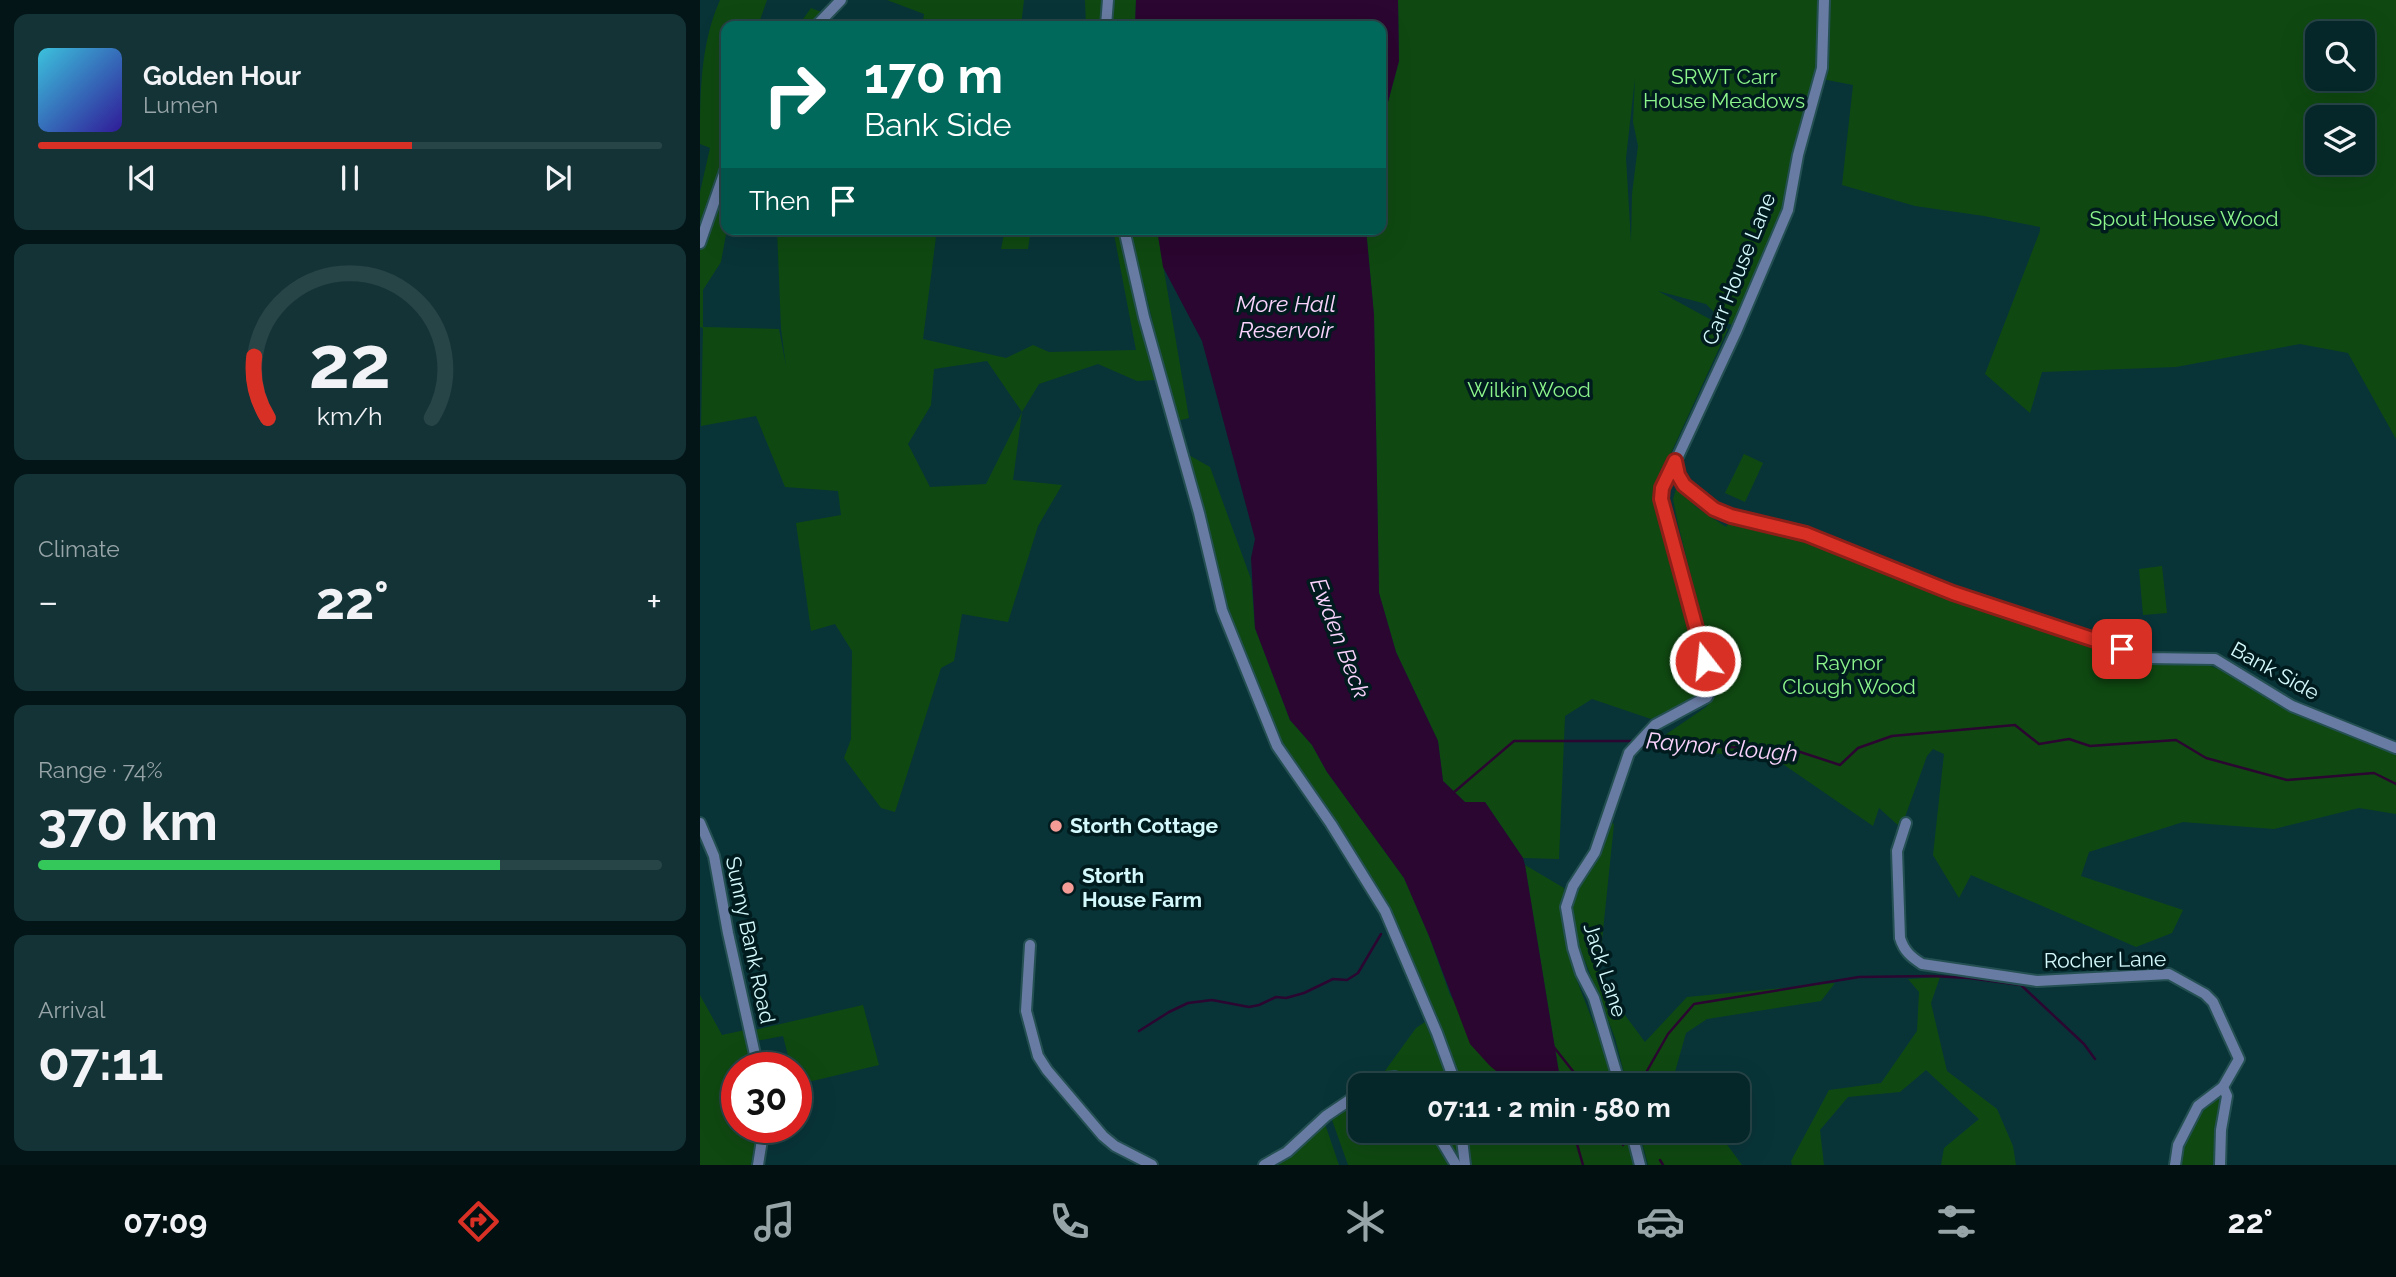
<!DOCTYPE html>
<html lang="en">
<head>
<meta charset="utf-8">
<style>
	body { margin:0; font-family:Raleway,sans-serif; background:#143336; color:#f1f3f6; height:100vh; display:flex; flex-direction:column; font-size:26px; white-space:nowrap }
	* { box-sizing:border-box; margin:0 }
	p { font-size:23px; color:#98a5a8 }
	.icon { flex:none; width:38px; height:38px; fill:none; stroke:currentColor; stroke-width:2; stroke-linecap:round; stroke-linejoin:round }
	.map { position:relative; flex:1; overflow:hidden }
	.panel { display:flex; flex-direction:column; gap:14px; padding:14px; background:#031517; width:700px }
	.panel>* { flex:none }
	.hud { position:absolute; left:21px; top:21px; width:665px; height:214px; border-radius:14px; box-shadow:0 7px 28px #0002,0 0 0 2px #274447; background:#00695c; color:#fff; overflow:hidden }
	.buttons { position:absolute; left:1605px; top:21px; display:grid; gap:14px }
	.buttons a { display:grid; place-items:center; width:70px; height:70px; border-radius:14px; background:#06272a; box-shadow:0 7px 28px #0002,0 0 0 2px #274447; font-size:35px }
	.speed { position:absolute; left:21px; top:1052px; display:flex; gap:14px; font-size:35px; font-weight:700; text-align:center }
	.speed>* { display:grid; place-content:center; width:91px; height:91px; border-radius:50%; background:#06272a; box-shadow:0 7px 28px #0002,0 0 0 2px #274447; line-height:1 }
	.speed .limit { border:10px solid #d22; background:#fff; color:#111 }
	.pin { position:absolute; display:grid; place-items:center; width:60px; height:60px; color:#fff; margin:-30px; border-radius:14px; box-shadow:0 4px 10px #0006 }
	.me { position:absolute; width:77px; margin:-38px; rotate:344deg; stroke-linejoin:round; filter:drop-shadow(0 0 5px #0008) }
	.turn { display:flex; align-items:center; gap:24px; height:147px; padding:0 28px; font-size:32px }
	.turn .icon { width:91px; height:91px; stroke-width:2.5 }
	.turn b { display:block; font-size:49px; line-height:60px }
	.then { display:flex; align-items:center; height:66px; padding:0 28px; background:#0003; gap:14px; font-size:26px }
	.big { font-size:52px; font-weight:700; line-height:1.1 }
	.panel .tile { flex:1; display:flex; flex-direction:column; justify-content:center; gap:10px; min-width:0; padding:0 24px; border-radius:14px; background:#143336 }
	.panel .dial { align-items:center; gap:0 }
	.dial svg { height:182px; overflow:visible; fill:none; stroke:#274447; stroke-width:7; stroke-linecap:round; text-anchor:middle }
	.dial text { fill:#f1f3f6; stroke:none }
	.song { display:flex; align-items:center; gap:21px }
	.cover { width:84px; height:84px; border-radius:10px; background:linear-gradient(135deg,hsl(190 70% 55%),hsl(250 70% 35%)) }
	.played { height:7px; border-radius:4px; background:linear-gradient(90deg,#d93025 60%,#274447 60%) }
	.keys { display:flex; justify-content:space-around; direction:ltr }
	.heat { display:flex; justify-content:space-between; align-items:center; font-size:38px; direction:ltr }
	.charge { height:10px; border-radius:5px; background:linear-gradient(90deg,#34c759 74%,#274447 0) }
	.trip { position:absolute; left:648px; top:1073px; width:402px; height:70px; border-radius:14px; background:#06272a; box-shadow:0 7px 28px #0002,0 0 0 2px #274447; font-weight:700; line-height:70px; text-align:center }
	.tabs { display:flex; height:112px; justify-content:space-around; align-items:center; background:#021011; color:#98a5a8 }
	.tabs .icon { width:49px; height:49px }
	.tabs .current { color:#d93025 }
	.tabs b { font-size:32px; color:#f1f3f6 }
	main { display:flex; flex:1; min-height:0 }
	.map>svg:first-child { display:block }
</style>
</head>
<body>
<main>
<section class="panel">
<div class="tile">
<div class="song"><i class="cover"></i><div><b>Golden Hour</b><p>Lumen</p></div></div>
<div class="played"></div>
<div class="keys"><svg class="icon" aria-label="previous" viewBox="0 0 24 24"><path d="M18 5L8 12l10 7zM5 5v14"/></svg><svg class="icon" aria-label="pause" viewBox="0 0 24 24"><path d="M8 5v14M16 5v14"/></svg><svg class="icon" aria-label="next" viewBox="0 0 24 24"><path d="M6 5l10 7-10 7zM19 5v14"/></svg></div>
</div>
<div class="tile dial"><svg viewBox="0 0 100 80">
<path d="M14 69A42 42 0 1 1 86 69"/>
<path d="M14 69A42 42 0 0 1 8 42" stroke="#d93025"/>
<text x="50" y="56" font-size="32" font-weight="700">22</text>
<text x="50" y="72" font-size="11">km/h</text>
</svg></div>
<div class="tile"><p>Climate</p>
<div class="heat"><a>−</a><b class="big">22°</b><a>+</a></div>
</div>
<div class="tile"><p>Range · 74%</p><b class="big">370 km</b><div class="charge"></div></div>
<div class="tile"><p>Arrival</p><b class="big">07:11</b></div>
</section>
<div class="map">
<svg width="1696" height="1165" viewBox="0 0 1696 1165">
	<rect width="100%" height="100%" fill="#083438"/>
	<g fill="#0f4911" fill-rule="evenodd">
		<path d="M20 0H67L58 26H26V159L0 233V192L10 148 0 144C0 95 0 45 20 0Z"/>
		<path d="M187 0H324L321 26H222L224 14Z"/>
		<path d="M385 0H436L435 26H386Z"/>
		<path d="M698 0H1122L1119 71 1081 220 1041 311 1032 325 1023 321 1006 304 958 291 1028 329 954 490 1006 683 1003 693 951 719 892 699 865 716 859 859 823 858 785 802H765L743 781 738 741 696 652 679 593 674 315 666 229H681V128L699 61ZM935 78 933 122 938 146 932 194 931 242 926 158Z"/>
		<path d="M1129 0H1696V439L1648 353 1600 344 1476 367 1342 372 1330 413 1285 374 1340 231V227L1284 216 1215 206 1142 185 1153 85 1122 79ZM1617 33H1662V79H1617ZM1617 117H1662V163H1617Z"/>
		<path d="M111 8 124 13 112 26H98Z"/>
		<path d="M26 175 27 229 21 262 3 290V327L79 329 86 366 81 329 77 229H237L223 339 306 358 333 345 349 352 436 350 413 229H420L455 380 437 381 398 364 339 384 322 412 313 480 362 485 338 526 308 622 262 614 254 661 241 668 195 812 181 808 144 758 151 739 152 651 135 624 111 631 96 523 141 515 138 491 85 487 56 416 1 426 3 328 0 327V251ZM287 361 322 412 286 484 230 487 208 444 231 405 234 369Z"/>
		<path d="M305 229H331L328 249H301Z"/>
		<path d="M430 229H457L489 418 477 421Z"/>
		<path d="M487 454 510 467 551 579 555 628 590 720 612 745 627 772 704 878 729 936 750 995 807 1080 838 1085H760L750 1054 685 899 582 744 525 607Z"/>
		<path d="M1044 454 1063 463 1045 502 1025 493Z"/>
		<path d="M977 486 996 507 1026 527 1031 519 1109 539 1229 588 1347 632 1447 665 1503 663 1528 673 1661 739 1696 753V814L1659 808 1574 829 1483 822 1389 852 1381 876 1483 910 1472 933 1436 947 1271 875 1259 898 1233 855 1244 754 1233 749 1227 756 1201 828 1179 808 1173 826 1077 760 949 746 1006 707 1020 691 978 524 973 499Z"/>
		<path d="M1462 566 1467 613 1443 615 1439 569Z"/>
		<path d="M908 821 914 824 898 979 945 1042 987 997 1135 983 1121 1001 1007 1019 986 1033 975 1072 984 1085H927L915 1038 876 938 871 918 873 899 900 851Z"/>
		<path d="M825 865 864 888 862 921 869 951 876 978 905 1053 913 1085H861Z"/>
		<path d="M1240 977 1231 1003 1247 1071 1297 1109 1313 1146 1316 1165H1241L1244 1148 1279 1119 1226 1070 1200 1092 1148 1097 1120 1130 1124 1165H1092L1091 1161 1129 1090 1181 1083 1217 1031 1219 992 1208 979Z"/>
		<path d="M0 995 22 1035 45 1030 51 1067 37 1068V1097L28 1108 31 1127 56 1136 51 1165H0Z"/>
		<path d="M163 1005 179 1065 96 1085V1068L91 1067 83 1036 56 1041 54 1030Z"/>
		<path d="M725 1022 751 1085H712L694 1070 682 1075 716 1028Z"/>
		<path d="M1520 1099 1515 1139 1518 1165H1480C1483 1142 1496 1107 1520 1099Z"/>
		<path d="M660 1100V1130L728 1131 751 1165H648L632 1120Z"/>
		<path d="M625 1124 639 1165H575Z"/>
		<path d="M741 1131H757L760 1161Z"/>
		<path d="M767 1131H925L934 1165H772Z"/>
		<path d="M939 1131H1017L1042 1165H948Z"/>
	</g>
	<g fill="#2b0630">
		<path d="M436 0H698L699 61 681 128V26H435Z"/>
		<path d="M457 229H666L674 315 679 593 696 652 738 741 743 781 765 802H785L823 858 825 865 861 1085H838L807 1080 790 1066 770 1044 729 936 704 878 627 772 612 745 590 720 555 628 551 558 555 539 502 341 463 267Z"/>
	</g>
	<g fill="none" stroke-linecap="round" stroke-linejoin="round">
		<g stroke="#2b0630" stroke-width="2.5">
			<path d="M944 741 997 746 1091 749 1140 765 1158 748 1192 736 1315 725 1339 744 1369 739 1390 746 1476 740 1506 758 1587 780 1674 773 1696 784"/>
			<path d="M753 793 814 741H937"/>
			<path d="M439 1031 469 1012 488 1003 512 1000 549 1007 559 1005 576 997 586 998 604 993 633 979 647 980 658 973 681 934"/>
			<path d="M853 1046 884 1085"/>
			<path d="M939 1085 968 1034 994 1004 1159 977 1232 976 1269 978 1321 985 1384 1044 1395 1059"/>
			<path d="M873 1130 883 1165"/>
			<path d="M915 1130 923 1145"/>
			<path d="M960 1160 963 1165"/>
		</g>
		<defs>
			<g id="minor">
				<path d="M116 26 141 0"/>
				<path d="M406 26 408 0"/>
				<path d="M424 229 444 317 499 513 522 610 577 746 631 824 685 911 737 1033 756 1085"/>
				<path d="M0 243 26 168"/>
				<path d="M975 461 978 475 984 485 1014 509 1031 516 1106 534 1253 593 1447 658 1515 659 1592 706 1696 748"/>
				<path d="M0 823 14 856 28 933 58 1068"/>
				<path d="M1206 823 1197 851 1200 938C1204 951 1211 957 1222 964L1337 981 1469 974 1505 994 1513 1002 1539 1059 1523 1087 1498 1106 1478 1145 1475 1165"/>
				<path d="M330 945 326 1011 338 1056 347 1070 403 1136 415 1146 452 1165"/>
				<path d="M671 1085 686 1078 695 1077 704 1085"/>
				<path d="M920 1085 894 998 881 973 873 948 866 907 873 886 895 852 929 753 955 725 1007 697 1012 686 960 495 1036 332 1088 210 1098 155 1122 68 1124 0"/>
				<path d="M735 1130 756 1165"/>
				<path d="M761 1130 765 1165"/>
				<path d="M931 1130 940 1165"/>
				<path d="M58 1165 64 1127"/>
				<path d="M564 1165 587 1152 626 1116 660 1093"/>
				<path d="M1520 1165 1521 1130 1527 1096 1523 1087"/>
			</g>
		</defs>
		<use href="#minor" stroke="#255053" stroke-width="14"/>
		<use href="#minor" stroke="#687ba2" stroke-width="10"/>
	</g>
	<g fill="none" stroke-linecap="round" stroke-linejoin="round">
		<defs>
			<path id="route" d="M1005 661 961 499 962 488 975 461 978 475 984 485 1014 509 1031 516 1106 534 1253 593 1422 649"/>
		</defs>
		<use href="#route" stroke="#8d1f18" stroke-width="18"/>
		<use href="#route" stroke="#d93025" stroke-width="12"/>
	</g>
	<g fill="#f59c96" stroke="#001b1e" stroke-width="2.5">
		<circle cx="356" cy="826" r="7"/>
		<circle cx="368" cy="888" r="7"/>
	</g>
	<g text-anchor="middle" stroke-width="7" stroke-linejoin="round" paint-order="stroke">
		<g font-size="21" fill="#8cf58b" stroke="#001b1e">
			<text x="1024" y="84">SRWT Carr<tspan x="1024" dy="24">House Meadows</tspan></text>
			<text x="1484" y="226">Spout House Wood</text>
			<text x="829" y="397">Wilkin Wood</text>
			<text x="1149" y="670">Raynor<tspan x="1149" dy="24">Clough Wood</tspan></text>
		</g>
		<g font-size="21" fill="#d4f9fc" stroke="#001b1e">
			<text transform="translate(1039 269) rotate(-68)" y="7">Carr House Lane</text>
			<text transform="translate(1575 671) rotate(29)" y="7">Bank Side</text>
			<text transform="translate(50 940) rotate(78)" y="7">Sunny Bank Road</text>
			<text transform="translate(1405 960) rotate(-1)" y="7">Rocher Lane</text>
			<text transform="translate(905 970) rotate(72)" y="7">Jack Lane</text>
		</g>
		<g font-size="21" font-weight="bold" fill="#d4f9fc" stroke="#001b1e" text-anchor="start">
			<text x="370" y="833">Storth Cottage</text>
			<text x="382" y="883">Storth<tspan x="382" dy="24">House Farm</tspan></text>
		</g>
		<g font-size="23" font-style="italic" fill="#fad3fd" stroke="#001b1e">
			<text x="586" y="312">More Hall<tspan x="586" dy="26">Reservoir</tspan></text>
			<text transform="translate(640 638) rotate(69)" y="8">Ewden Beck</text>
			<text transform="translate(1022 747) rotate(5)" y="8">Raynor Clough</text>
		</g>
	</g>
</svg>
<div class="buttons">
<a><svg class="icon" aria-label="search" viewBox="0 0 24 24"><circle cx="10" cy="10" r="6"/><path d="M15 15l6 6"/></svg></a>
<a><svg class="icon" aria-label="layers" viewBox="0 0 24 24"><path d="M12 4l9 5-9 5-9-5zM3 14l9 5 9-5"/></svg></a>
</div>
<div class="speed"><div class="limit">30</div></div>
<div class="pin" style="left:1422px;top:649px;background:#d93025"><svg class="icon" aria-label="arrive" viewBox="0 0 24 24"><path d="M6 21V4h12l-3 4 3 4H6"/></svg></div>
<svg class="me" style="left:1005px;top:661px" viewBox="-20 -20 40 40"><circle r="17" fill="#d93025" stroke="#fff" stroke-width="3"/><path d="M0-11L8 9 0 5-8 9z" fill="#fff"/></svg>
<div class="trip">07:11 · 2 min · 580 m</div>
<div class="hud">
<div class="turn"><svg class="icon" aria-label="right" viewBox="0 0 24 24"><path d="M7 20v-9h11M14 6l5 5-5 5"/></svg><div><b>170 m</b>Bank Side</div></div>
<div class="then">Then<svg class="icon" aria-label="arrive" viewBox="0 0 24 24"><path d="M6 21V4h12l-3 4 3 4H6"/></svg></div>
</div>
</div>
</main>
<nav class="tabs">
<b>07:09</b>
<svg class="icon current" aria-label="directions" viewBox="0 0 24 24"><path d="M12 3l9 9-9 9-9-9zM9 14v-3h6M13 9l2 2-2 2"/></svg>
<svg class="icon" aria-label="music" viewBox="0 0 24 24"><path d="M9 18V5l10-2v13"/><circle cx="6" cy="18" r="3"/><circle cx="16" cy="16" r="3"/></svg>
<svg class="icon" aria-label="phone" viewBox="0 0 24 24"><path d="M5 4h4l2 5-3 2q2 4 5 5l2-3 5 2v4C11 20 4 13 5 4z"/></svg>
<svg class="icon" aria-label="climate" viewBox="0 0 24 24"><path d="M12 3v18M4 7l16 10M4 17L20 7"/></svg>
<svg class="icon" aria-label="car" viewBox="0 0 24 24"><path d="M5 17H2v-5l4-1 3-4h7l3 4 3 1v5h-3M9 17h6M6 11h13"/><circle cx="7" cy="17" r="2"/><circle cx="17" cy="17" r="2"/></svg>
<svg class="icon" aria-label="filters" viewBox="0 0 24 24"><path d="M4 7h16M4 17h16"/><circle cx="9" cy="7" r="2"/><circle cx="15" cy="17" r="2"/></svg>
<b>22°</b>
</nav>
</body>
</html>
